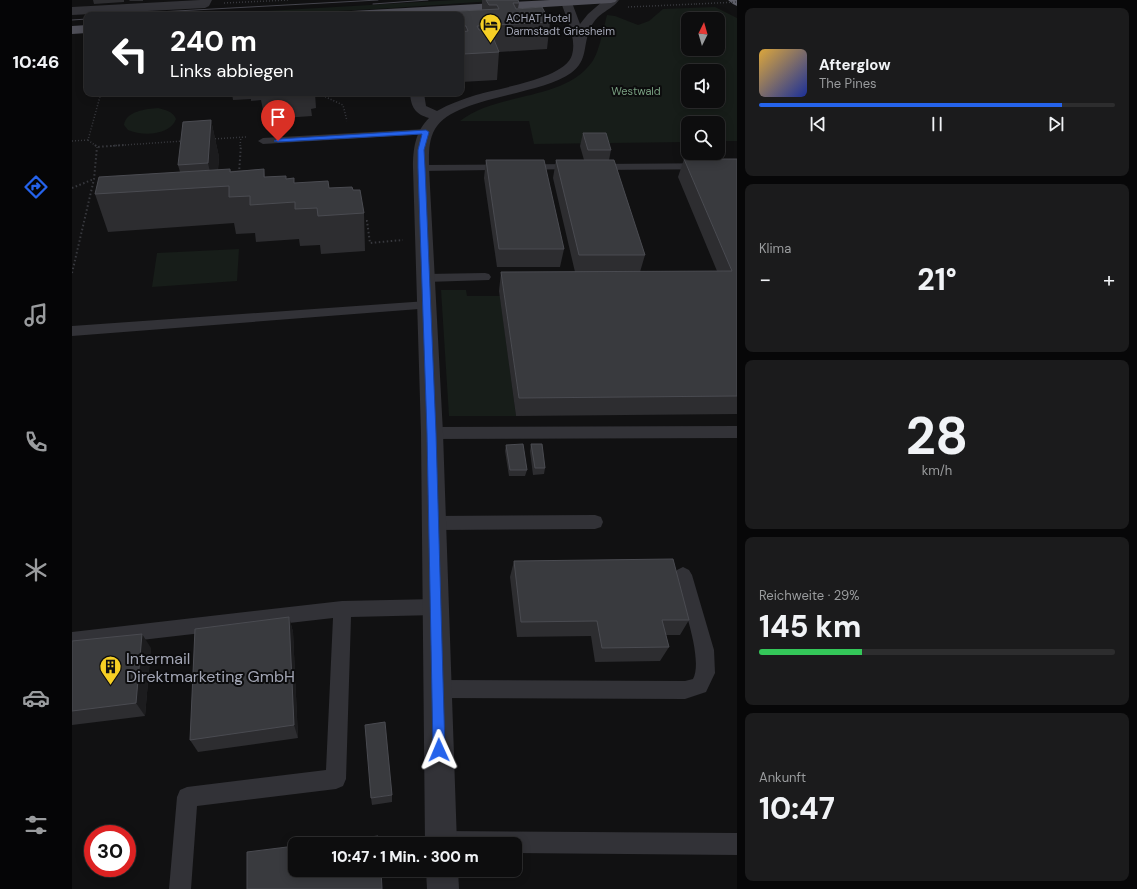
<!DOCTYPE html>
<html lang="de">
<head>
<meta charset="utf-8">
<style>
	body { margin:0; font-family:"DM Sans",sans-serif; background:#1b1b1c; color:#f1f3f6; height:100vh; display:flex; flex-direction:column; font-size:15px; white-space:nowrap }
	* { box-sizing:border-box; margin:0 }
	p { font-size:13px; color:#9a9c9e }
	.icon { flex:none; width:22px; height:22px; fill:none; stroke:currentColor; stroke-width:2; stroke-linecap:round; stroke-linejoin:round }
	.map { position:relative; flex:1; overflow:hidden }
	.side { display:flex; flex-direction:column; gap:8px; padding:8px; background:#070708; width:400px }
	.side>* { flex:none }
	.banner { position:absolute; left:12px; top:12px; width:380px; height:84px; border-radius:8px; box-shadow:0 2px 10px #0003,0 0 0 1px #2d2d2e; background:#202124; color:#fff; overflow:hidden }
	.needle { width:26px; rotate:5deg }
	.controls { position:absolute; left:609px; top:12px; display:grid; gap:8px }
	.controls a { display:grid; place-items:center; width:44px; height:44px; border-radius:8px; background:#0d0d0e; box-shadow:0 2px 10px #0003,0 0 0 1px #2d2d2e; font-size:20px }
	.speed { position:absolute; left:12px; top:825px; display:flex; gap:8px; font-size:20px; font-weight:700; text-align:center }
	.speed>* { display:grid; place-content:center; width:52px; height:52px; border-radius:50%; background:#0d0d0e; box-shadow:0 2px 10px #0003,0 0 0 1px #2d2d2e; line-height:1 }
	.speed .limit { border:6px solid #d22; background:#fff; color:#111 }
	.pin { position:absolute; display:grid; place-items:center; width:34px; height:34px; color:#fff; margin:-41px -17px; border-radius:50% 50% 50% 0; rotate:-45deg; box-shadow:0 0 4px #0007 }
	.pin .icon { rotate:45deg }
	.me { position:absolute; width:44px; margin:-22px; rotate:359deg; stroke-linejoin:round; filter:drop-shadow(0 0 3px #0008) }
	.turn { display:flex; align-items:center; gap:14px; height:84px; padding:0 20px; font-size:18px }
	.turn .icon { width:52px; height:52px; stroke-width:2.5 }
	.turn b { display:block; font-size:28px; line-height:34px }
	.big { font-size:30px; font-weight:800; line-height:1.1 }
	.side .tile { flex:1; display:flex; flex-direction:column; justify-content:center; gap:6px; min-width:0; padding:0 14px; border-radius:8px; background:#1b1b1c }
	.side .dial { align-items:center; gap:0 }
	.dial b { font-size:52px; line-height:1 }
	.song { display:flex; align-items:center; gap:12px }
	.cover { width:48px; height:48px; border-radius:6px; background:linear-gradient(135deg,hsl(40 70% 55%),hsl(230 70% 35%)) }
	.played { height:4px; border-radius:2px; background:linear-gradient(90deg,#2563eb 85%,#2d2d2e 85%) }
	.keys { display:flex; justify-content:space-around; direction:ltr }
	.heat { display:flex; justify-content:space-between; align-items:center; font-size:22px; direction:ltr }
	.charge { height:6px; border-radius:3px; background:linear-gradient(90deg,#34c759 29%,#2d2d2e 0) }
	.trip { position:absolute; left:216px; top:837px; width:234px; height:40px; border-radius:8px; background:#0d0d0e; box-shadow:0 2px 10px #0003,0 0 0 1px #2d2d2e; font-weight:800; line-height:40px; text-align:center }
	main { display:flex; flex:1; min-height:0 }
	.menu { display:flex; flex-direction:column; width:72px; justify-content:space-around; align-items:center; background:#050506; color:#9a9c9e }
	.menu .icon { width:28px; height:28px }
	.menu .current { color:#2563eb }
	.menu b { font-size:18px; color:#f1f3f6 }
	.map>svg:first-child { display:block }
</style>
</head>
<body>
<main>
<nav class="menu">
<b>10:46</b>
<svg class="icon current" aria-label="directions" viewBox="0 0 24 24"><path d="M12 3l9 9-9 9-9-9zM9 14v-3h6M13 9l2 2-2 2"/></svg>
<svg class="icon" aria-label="music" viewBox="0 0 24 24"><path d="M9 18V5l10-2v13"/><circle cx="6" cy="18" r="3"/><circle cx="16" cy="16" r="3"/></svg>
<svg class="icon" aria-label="phone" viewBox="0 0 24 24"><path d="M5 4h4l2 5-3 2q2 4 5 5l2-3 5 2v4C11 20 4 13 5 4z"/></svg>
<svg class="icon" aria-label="climate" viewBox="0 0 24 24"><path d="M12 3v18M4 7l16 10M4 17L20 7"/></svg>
<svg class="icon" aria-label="car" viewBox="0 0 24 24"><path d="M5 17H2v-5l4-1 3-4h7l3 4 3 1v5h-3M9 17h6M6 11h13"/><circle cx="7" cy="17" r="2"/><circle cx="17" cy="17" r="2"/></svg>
<svg class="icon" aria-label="filters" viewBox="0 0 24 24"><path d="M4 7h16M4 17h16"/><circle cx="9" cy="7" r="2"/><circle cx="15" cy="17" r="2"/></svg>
</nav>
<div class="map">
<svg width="665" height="889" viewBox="0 0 665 889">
	<rect width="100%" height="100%" fill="#111112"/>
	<g fill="#171d19" fill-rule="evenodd">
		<path d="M383 0H435L320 8 196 15H129Z"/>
		<path d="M643 7 665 18V141H646V123H616V142L462 144 457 121H388C426 91 491 102 520 62 527 53 532 26 535 15L543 16 566 25 577 21 591 9ZM616 19H646V49H616ZM616 71H646V101H616Z"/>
		<path d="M86 108C93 110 101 111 104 119 98 136 70 136 56 130L52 125C54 111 74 109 86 108Z"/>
		<path d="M167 249 165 281 80 287 85 253Z"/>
		<path d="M369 290H394L395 296H428L444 416H377Z"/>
	</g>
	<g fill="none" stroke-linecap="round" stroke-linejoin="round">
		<g stroke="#38393e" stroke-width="1.5" stroke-dasharray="1 2" stroke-linecap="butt">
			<path d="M152 3 217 0"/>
			<path d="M556 7 624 4"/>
			<path d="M245 93 271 105 275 121"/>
			<path d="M140 139 174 137"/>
			<path d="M0 141 16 140"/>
			<path d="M24 146 16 140 29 93"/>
			<path d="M38 146 111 141"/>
			<path d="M168 146 169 137"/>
		</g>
		<g stroke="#38393e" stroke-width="2" stroke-dasharray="1.5 2.5" stroke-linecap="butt">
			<path d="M23 145 25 147 52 145"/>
			<path d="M167 173 169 145"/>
			<path d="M0 188 22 179"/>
			<path d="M290 221H295L298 243 331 240"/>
			<path d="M0 273 22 179 25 147"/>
		</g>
		<g fill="#323237" fill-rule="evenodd">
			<path d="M354 129 358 130 359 132 358 134 191 144 186 141 191 138Z"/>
			<path d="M665 163V169L524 170 519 167 524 164Z"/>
			<path d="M502 164 507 167 506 169 349 171 344 168 349 165Z"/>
			<path d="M413 273 417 274 419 277 417 280 354 282 350 281 348 278 350 275 354 274Z"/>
			<path d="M355 301 360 302 361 305 360 308 0 336V326Z"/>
			<path d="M665 426V438L360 439 355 437 353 433 355 429 360 427Z"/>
			<path d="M523 515 529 517 531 522 529 527 523 529 362 530 356 528 354 523 356 518 362 516Z"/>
			<path d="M611 567 617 570 620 575 642 650 643 673 634 692 613 699 366 698 359 696 357 689 359 682 366 680 613 681 621 679C632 658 609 599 602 575L605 570Z"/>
			<path d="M364 599 370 601 373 607 370 613 364 615 279 617 274 779 271 786 264 789 125 806 119 889H97L105 797 108 790 115 787 254 770 261 618 0 648V632L270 601Z"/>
			<path d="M369 831 665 833V855L443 853V844H359L358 842 361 834Z"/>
		</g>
		<g fill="#323237" fill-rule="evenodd">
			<path d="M128 0H140L137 6 133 8 0 15V7Z"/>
			<path d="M491 0H499L508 24 516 14 531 1 547 0C540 10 526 12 519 27 510 45 517 60 499 73 468 96 382 96 363 129 356 141 357 155 357 168L371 433 385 844H353L349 433 341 168C341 149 343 132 357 118 343 114 339 107 338 93H352L354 106 365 111C377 104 391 99 404 95 426 88 493 79 500 55 505 38 494 18 489 2Z"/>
			<path d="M354 870H386L387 889H355Z"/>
		</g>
		<g fill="#4e4e57" fill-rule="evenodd">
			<path d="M478 0H545L543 2 539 3 341 15H273L275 12 279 11Z"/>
			<path d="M15 25V33L0 34V26Z"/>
		</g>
		<path fill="#5e5f69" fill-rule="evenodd" d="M656 0H665V6L661 4Z"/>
		<g stroke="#45454d" stroke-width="1">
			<path d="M301 4 356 0"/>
			<path d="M31 15 306 0"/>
			<path d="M0 20 15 19"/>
		</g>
		<path stroke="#38393e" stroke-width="1.5" stroke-dasharray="1 2" stroke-linecap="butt" d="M624 4 665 2"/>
	</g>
	<g fill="#2d2d30">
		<path d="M21 0H52V2L22 4Z"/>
		<path d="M57 0H71V1H58Z"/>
		<path d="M410 0H446L447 3 446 8 478 22 475 49 427 52 425 80 389 82V15H367L368 12 410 10Z"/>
		<path d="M160 93H243L244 108 239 109 240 116 211 118 209 109 191 110 189 100 179 101V99L161 100Z"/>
		<path d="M139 120 147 157 146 170 158 169 159 171 192 169 193 177 214 179 222 178V183L257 188 281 190 292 213 293 251 249 254 248 245 228 246 227 239 184 242 183 233 164 234 162 223 36 232 23 194 108 172 106 165Z"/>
		<path d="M511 133 539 150 537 160 573 255 568 272 645 271 606 177 612 159H665V414L444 416 427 291 429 272H503L481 178 484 160H512L508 146Z"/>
		<path d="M414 160 492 249 488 267H425L412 178Z"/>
		<path d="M459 444 473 468 472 474 461 475 458 451Z"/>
		<path d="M434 445 455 470 453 476H437L433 451Z"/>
		<path d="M442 561 617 620 608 635H594L597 647 588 661 523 662 519 636 445 637 438 577Z"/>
		<path d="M217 617 221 632 226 738 126 752 118 740Z"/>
		<path d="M0 641 79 648 73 716 0 725Z"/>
		<path d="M320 795V802L300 805 299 798Z"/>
	</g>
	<g fill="#1c1c1e">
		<path d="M139 120 147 157 145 177H139L136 163Z"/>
		<path d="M217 617 221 632 226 738 222 725Z"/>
		<path d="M70 634 79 648 73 716 64 703Z"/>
	</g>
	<g fill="#393a3e" stroke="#4a4b51">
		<path d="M414 0H446L447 3H441L444 9 470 7 478 22 405 26 407 30H418L427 52 391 54 389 49V32L396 31 394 26H389V15H369L368 12 427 9 425 5H417Z"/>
		<path d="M139 120 136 163 106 165 111 122Z"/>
		<path d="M511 133H534L539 150H516Z"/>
		<path d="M612 159H665V396L447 398 429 272 660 271Z"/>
		<path d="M414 160H472L492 249H427Z"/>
		<path d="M484 160H542L573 255H507Z"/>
		<path d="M158 169V172L192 169V177L214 176V179L222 178V183L256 181 257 188 280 187 281 190H288L292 213 246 216 245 208 223 209V202L178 205V196L157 197V186L23 194 27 177Z"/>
		<path d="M451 444 455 470H438L434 445Z"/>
		<path d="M459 444H470L473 468H463Z"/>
		<path d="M601 559 617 620H590L597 647 530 648 525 621 449 622 442 561Z"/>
		<path d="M217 617 222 725 118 740 123 629Z"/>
		<path d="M70 634 64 703 0 711V641Z"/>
		<path d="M313 722 320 795 299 798 293 725Z"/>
		<path d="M306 836V844H243Z"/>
		<path d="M223 846V870H309L310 889H175V852Z"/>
	</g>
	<path fill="#2563eb" stroke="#184099" d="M354 130 357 132 352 150 353 168 364 433 373 750 371 754 367 756 363 754 361 750 355 433 346 168V150L350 134 206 142 202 141 206 139Z"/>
	<defs>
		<symbol id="hotel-pin" viewBox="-11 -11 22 30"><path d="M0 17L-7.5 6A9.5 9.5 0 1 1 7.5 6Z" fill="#f6cf25" stroke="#0c0c0d"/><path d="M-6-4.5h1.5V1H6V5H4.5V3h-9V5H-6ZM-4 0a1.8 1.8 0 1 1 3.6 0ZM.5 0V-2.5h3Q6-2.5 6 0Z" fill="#111"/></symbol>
		<symbol id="building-pin" viewBox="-11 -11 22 30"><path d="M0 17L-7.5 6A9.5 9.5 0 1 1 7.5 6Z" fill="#f6cf25" stroke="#0c0c0d"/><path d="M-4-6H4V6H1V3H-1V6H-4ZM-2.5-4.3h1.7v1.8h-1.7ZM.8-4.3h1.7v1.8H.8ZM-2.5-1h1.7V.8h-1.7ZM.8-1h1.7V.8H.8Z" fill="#111"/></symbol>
	</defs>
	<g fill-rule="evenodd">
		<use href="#hotel-pin" x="406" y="12" width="25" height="34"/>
		<use href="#building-pin" x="26" y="654" width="25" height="34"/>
	</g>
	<g text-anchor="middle" stroke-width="4" stroke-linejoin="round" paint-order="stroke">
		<g font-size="11" fill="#a2a5b4" stroke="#0c0c0d" text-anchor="start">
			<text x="434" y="22">ACHAT Hotel<tspan x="434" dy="13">Darmstadt Griesheim</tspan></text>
		</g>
		<g font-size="11" fill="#789f80" stroke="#0c0c0d">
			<text x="564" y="95">Westwald</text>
		</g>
		<g font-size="16" fill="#a2a5b4" stroke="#0c0c0d" text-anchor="start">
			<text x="54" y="664">Intermail<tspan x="54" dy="18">Direktmarketing GmbH</tspan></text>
		</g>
	</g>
</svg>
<div class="controls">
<a><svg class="needle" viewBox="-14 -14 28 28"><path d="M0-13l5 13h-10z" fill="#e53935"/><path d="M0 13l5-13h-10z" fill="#9a9c9e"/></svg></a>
<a><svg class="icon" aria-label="sound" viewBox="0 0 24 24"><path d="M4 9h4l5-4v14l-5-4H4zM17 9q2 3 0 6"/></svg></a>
<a><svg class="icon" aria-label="search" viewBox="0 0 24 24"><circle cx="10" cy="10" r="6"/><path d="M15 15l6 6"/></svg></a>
</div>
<div class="speed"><div class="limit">30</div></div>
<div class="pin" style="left:206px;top:141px;background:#d93025"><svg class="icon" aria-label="arrive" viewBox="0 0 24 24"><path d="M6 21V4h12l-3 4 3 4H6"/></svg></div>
<svg class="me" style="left:367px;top:750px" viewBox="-20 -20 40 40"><path d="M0-17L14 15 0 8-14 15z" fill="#2563eb" stroke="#fff" stroke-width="4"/></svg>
<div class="trip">10:47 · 1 Min. · 300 m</div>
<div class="banner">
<div class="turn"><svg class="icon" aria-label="left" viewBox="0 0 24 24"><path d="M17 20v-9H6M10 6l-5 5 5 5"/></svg><div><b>240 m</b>Links abbiegen</div></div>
</div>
</div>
<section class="side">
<div class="tile">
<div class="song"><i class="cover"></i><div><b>Afterglow</b><p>The Pines</p></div></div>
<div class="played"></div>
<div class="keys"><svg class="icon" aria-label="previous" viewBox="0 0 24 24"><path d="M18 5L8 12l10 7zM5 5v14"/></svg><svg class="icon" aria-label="pause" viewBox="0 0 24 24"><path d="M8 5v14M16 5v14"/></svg><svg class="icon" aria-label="next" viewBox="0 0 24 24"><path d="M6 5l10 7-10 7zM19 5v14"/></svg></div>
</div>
<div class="tile"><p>Klima</p>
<div class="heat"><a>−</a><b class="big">21°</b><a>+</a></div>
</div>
<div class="tile dial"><b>28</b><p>km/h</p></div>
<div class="tile"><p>Reichweite · 29%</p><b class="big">145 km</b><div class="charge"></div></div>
<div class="tile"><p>Ankunft</p><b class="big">10:47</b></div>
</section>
</main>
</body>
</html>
